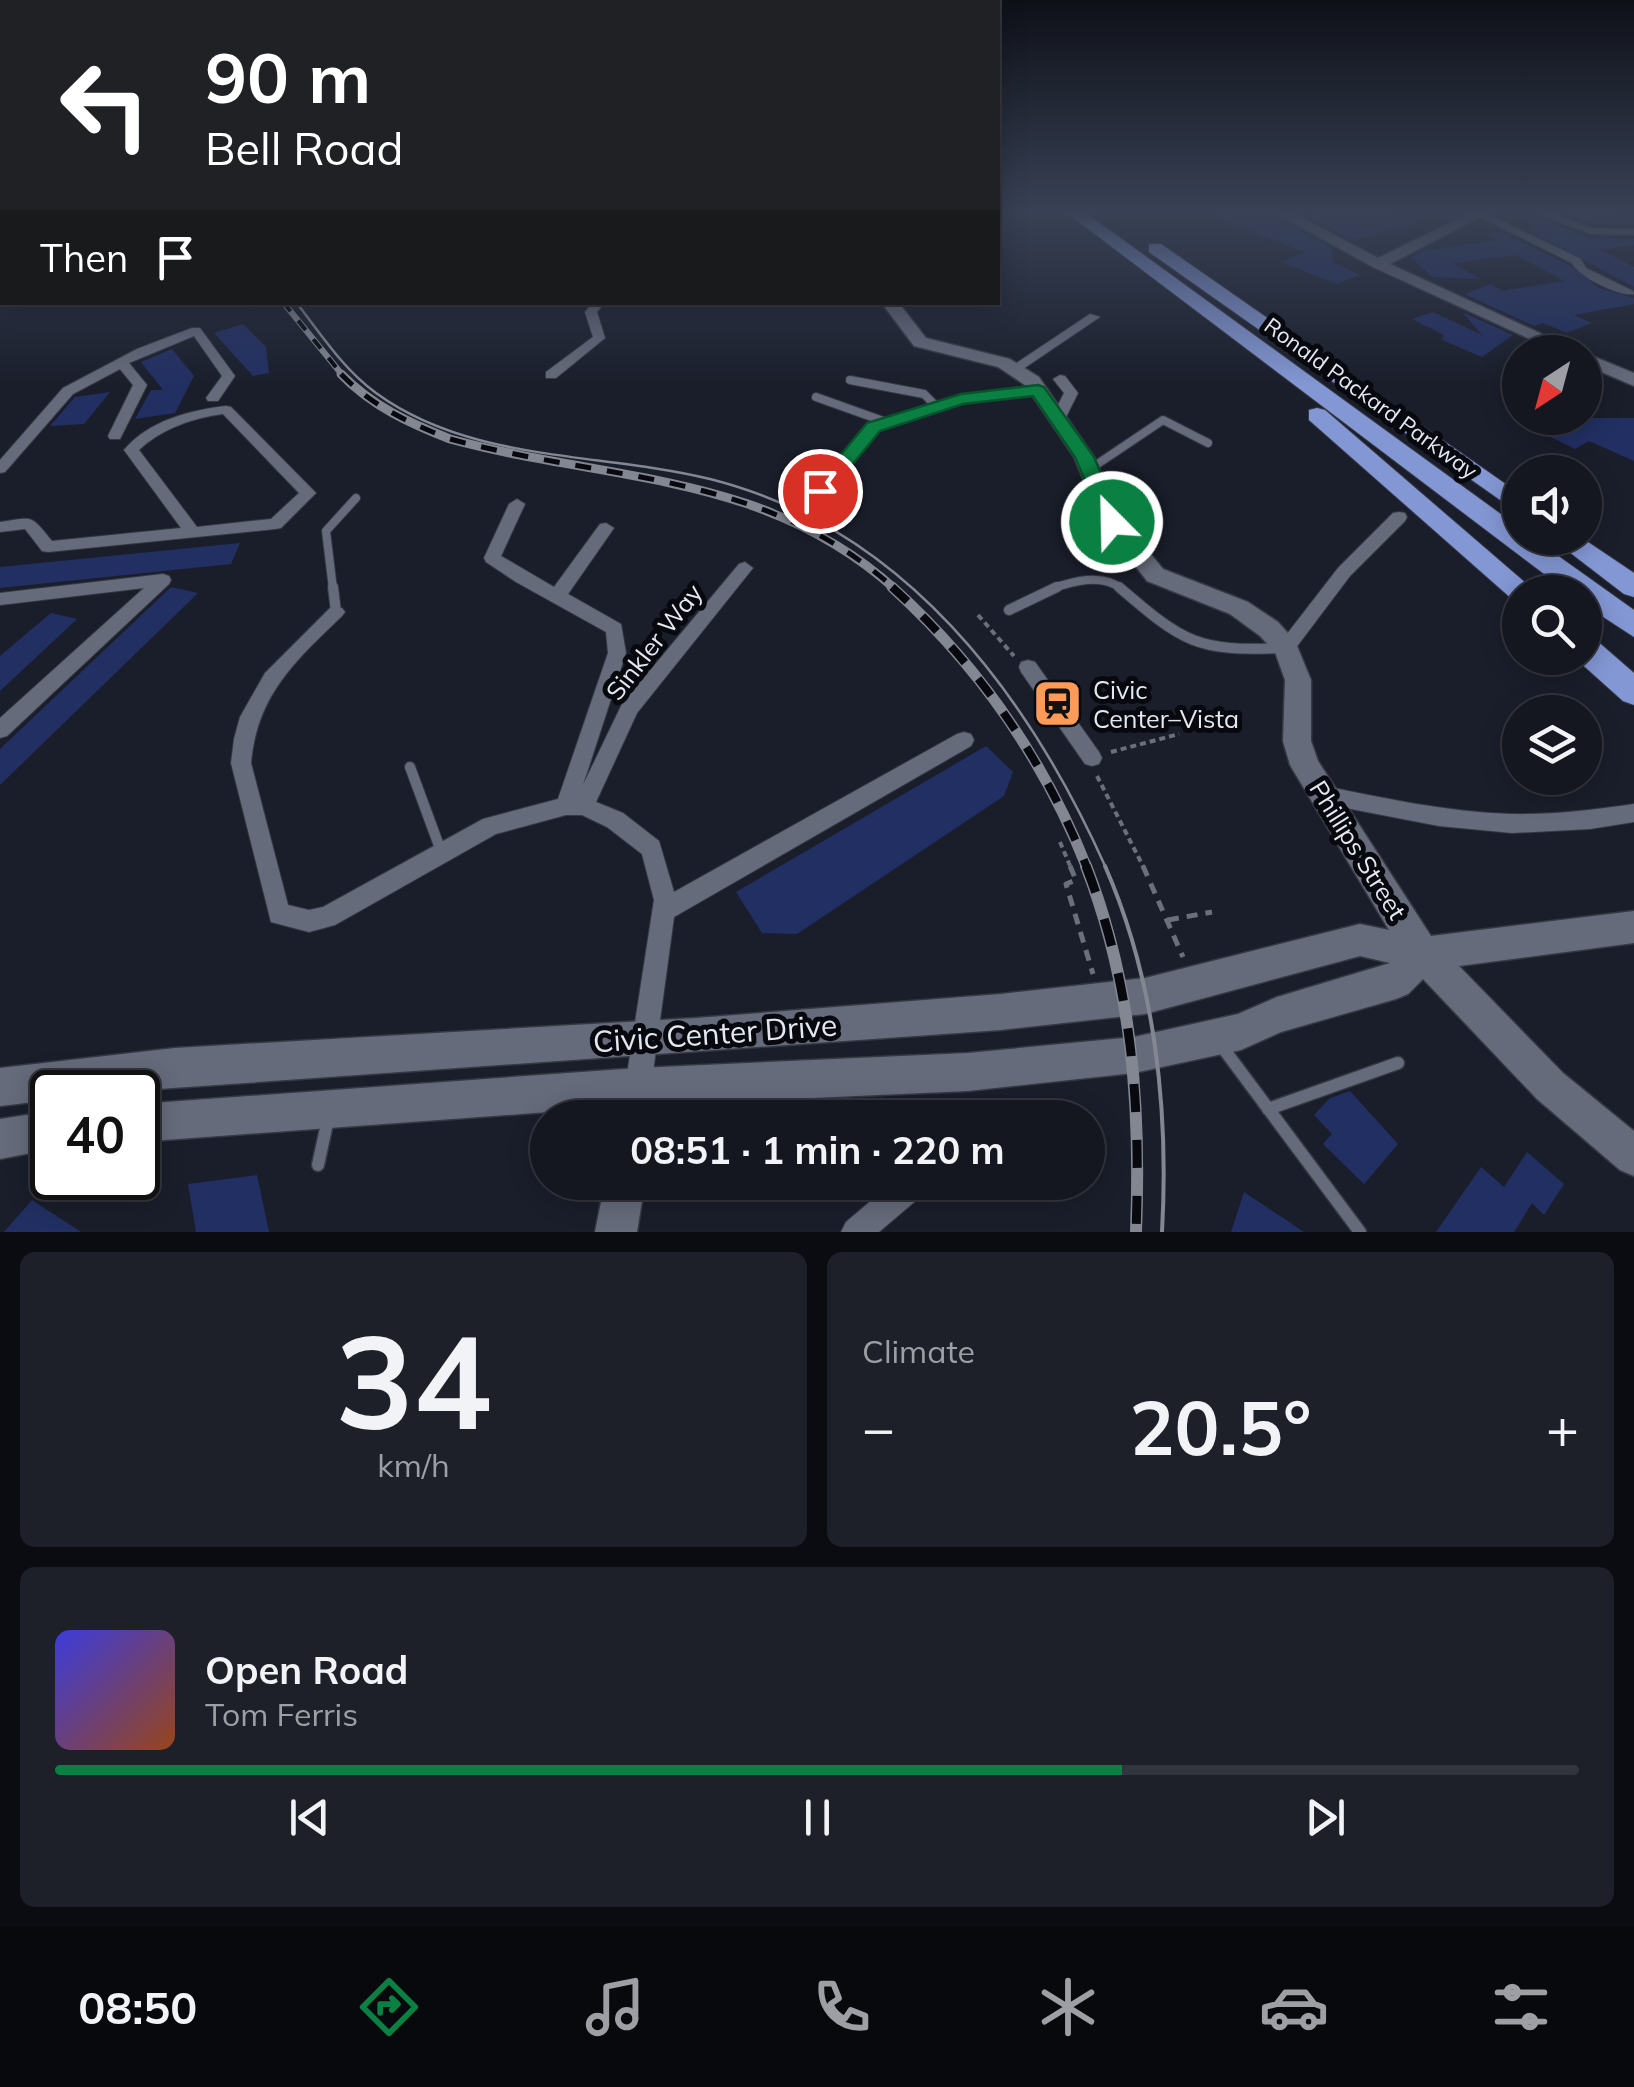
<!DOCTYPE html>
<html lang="en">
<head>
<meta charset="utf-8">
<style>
	body { margin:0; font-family:Mulish,sans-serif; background:#1d1f29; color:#f1f3f6; height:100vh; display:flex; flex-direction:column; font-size:38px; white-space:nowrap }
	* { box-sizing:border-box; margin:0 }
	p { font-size:32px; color:#9d9fa5 }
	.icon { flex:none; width:55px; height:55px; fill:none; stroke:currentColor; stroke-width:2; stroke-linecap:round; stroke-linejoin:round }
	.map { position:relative; height:1232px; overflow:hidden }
	.drawer { display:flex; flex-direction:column; gap:20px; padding:20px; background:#0b0c12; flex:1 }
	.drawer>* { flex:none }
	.banner { position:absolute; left:0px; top:0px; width:1000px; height:305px; box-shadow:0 5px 25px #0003,0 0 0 2px #33353e; background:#202124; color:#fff; overflow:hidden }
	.needle { width:65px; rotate:216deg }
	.fabs { position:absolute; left:1502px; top:335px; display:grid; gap:20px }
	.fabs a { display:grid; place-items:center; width:100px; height:100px; border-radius:50%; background:#141620; box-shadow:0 5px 25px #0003,0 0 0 2px #33353e; font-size:50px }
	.speed { position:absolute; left:30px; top:1070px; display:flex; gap:20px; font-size:50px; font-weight:700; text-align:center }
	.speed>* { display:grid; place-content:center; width:130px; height:130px; border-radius:50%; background:#141620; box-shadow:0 5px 25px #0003,0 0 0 2px #33353e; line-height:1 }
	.speed .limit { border:5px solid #111; border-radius:15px; background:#fff; color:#111 }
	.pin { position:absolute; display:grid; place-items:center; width:85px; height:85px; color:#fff; margin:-42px; border:5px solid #fff; border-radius:50%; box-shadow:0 2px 10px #0007 }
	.me { position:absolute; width:110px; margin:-55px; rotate:337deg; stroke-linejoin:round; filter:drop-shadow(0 0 8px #0008) }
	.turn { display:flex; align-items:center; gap:35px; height:210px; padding:0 40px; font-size:45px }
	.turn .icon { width:130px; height:130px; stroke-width:2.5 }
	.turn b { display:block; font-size:70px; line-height:85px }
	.then { display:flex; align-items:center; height:95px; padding:0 40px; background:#0003; gap:20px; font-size:38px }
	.big { font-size:75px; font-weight:700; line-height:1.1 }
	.drawer .card { flex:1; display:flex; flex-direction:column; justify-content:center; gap:15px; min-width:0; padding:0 35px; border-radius:15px; background:#1d1f29 }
	.drawer .dial { align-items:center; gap:0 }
	.dial b { font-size:130px; line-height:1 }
	.song { display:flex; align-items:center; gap:30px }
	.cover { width:120px; height:120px; border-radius:15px; background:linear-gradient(135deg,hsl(240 70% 55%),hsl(20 70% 35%)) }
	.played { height:10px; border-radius:5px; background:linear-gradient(90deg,#0b8043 70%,#33353e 70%) }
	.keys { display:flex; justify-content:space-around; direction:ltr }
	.heat { display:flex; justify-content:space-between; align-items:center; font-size:55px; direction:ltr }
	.drawer .tiles { flex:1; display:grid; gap:20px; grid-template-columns:1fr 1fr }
	.card:last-child { grid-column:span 2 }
	.trip { position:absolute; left:530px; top:1100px; width:575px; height:100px; border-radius:50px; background:#141620; box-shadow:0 5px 25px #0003,0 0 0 2px #33353e; font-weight:700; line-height:100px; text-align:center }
	.tab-bar { display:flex; height:160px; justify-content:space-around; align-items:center; background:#08090d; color:#9d9fa5 }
	.tab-bar .icon { width:70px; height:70px }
	.tab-bar .active { color:#0b8043 }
	.tab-bar b { font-size:45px; color:#f1f3f6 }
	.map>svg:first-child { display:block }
</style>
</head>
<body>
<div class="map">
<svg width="1634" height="1232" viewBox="0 0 1634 1232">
	<rect width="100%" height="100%" fill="#1a1e2b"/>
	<g fill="#222f62">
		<path d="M1204 213H1271L1331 248 1333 262 1360 275 1337 284 1282 262 1305 252Z"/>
		<path d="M1301 213H1396L1418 223 1352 240Z"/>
		<path d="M1562 213H1615L1634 220V225L1593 224Z"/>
		<path d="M1535 217 1590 238 1634 239V245L1600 250 1634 267V287L1526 229 1535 227 1521 219Z"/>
		<path d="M1501 232 1570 266 1599 288 1634 298V304L1574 315 1592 323 1567 333 1543 323 1534 326 1464 294 1491 284 1502 291 1564 281 1516 255 1453 263 1481 279 1432 277 1411 257 1423 251 1499 240 1487 234Z"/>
		<path d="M1433 312 1482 335 1462 312 1513 335 1482 357 1442 340 1444 335 1412 319Z"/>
		<path d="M243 324 266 347 269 373 253 376 214 333Z"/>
		<path d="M172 349 194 376 175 413 135 419 151 390H163L141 362Z"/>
		<path d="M110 392 84 424 50 426 75 397Z"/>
		<path d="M1513 418H1634V461L1589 441 1575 449Z"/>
		<path d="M240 543 231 564 0 588V567Z"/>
		<path d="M171 587 198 593 0 785V749Z"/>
		<path d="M51 613 77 619 0 691V656Z"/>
		<path d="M986 746 1013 772 1004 796 797 934 762 933 736 892Z"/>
		<path d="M1350 1091 1398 1144 1364 1184 1323 1144 1332 1134 1314 1115 1330 1098Z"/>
		<path d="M1527 1152 1564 1184 1544 1215 1532 1203 1514 1232H1436L1481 1167 1504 1187Z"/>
		<path d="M257 1175 269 1232H196L188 1184Z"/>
		<path d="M1244 1192 1304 1232H1231Z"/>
		<path d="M32 1200 81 1232H4Z"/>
	</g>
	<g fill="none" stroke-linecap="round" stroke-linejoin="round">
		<defs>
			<g id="lane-far2">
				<path d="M850 380 924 394 936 406"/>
				<path d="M816 397 886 422"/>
				<path d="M1090 469 1163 420 1208 443"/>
				<path d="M333 589 326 531 356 498"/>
				<path d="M1051 589C1073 581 1102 573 1122 589"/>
			</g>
			<g id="lane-far1">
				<path d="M333 587 336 612"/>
				<path d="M1119 587C1183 642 1196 652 1283 648"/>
				<path d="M1009 610 1057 587"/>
				<path d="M410 767 441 851"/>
			</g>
			<g id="lane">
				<path d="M1220 1044 1360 1232"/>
				<path d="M1268 1109 1398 1063"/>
				<path d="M318 1165 328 1119"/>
			</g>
			<g id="street">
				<path d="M1485 213 1581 259 1586 268 1633 291 1634 294C1620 297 1579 277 1572 263L1474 214Z"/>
				<path d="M1536 213H1551L1592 228 1634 229V235L1591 234Z"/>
				<path d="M593 302H605L597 312 605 338 556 378H546V372L593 337 585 312Z"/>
				<path d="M1090 314 1100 317 1020 371 1009 368Z"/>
				<path d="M192 328H200L235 376 218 401H208L206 398 222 376 194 336 129 363 147 385 120 439H110L108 436 133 385 120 369 73 394 5 472 0 473V460L63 388 137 349Z"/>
				<path d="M1060 375 1065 376 1078 393 1065 419 1058 423 1051 419 1064 393 1053 379Z"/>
				<path d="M1038 386 1045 390 1043 393 963 403 878 430 826 494H816L813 491 868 424 961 395Z"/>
				<path d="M226 406 231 407 316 493 281 528 275 529 48 552 42 551 25 529 0 532V522C34 517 30 514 52 541L181 528 124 450C148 421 190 410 226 406ZM223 414 299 493 271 519 197 527 139 450C161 429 193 418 223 414Z"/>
				<path d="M517 499 525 504 501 556 554 587 600 524 606 523 614 528 568 594 621 624 626 653 583 785 622 704 739 564 745 562 753 568 637 713 596 802 623 813 659 841 674 892 957 734 964 732 971 734 974 740 971 746 674 917 651 1087 647 1096 638 1100 629 1096 625 1087 654 900 642 854 607 827 582 815H566L496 834 335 925 309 932 271 922 231 763 234 739 240 717 265 673 330 608H342L345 612 342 616C295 661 257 695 251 763L288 905 309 910 323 907 483 819 558 799 608 653 606 632 516 582 486 562 484 558 509 504Z"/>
				<path d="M1399 512 1405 513 1407 517 1405 521 1350 576 1292 653H1280L1277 648 1280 643 1338 568 1393 513Z"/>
				<path d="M163 574 169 576 171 580 169 584 7 736 0 738V718L144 588 0 605V593Z"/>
				<path d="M1028 660 1035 662 1099 752 1102 758 1099 764 1092 766 1085 764 1021 672 1019 667 1021 662Z"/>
				<path d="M1320 785C1383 798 1446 812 1511 814 1552 815 1593 810 1634 804V822L1590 829 1512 833 1439 826 1320 803 1313 800 1310 794 1313 788Z"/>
				<path d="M893 1182H930L926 1192 879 1232H841L846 1222Z"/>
			</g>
			<g id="secondary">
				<path d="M1275 213H1293L1378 258 1470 213H1488L1390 264 1581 352H1558L1373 267Z"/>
				<path d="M881 302H898L926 338 1010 359 1039 377 1094 457 1122 519 1163 569 1248 602 1278 622 1295 641 1311 680V741L1318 761 1431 936 1634 911V943L1459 966 1563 1073 1634 1131V1176L1620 1170 1537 1099 1423 979 1408 994 1396 999 1281 1032 1241 1050 1134 1073 968 1091 655 1105 653 1118H615L616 1107 138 1142V1104L638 1068 968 1053 1134 1037 1238 1014 1277 997 1390 963 1360 956 1145 1014 1001 1030 115 1092H52V1100L0 1106V1068L175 1048 696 1018 1001 994 1145 978 1360 924 1389 930 1290 765 1283 741 1285 680 1275 652 1260 636 1230 614 1147 581 1101 522 1074 457 1025 385 998 367 914 346Z"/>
				<path d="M1585 353 1634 373V386L1585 365Z"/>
				<path d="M52 1111V1149L0 1159V1119Z"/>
				<path d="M605 1182H645L637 1232H595Z"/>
			</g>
			<g id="highway">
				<path d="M1067 213H1086L1520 528V538H1533L1634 610V637L1585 605V592H1568Z"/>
				<path d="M1149 244H1161L1520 494V514L1149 252Z"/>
				<path d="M1317 408 1325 410 1536 592H1520V602L1512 599 1309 420V410Z"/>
				<path d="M1551 538H1582L1634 573V597L1624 594Z"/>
				<path d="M1585 636 1596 640 1634 673V705L1623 701 1575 658H1585Z"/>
			</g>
		</defs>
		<use href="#lane-far2" stroke="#363944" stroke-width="10"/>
		<use href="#lane-far1" stroke="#363944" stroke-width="12"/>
		<use href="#lane" stroke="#363944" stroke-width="15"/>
		<use href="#street" stroke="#363944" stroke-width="2"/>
		<use href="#secondary" stroke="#363944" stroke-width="3"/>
		<use href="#highway" stroke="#363944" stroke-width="2"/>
		<g stroke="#6b6f7a" stroke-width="4" stroke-dasharray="6 4" stroke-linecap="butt">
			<path d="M978 615 1014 656"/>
			<path d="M1111 752 1179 734"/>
			<path d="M1097 776 1144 868"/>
			<path d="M1060 842 1071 868"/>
		</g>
		<g stroke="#6b6f7a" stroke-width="5" stroke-dasharray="11 8" stroke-linecap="butt">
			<path d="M1070 866 1076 880 1066 884 1093 974"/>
			<path d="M1143 866 1183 957"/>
			<path d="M1168 920 1212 912"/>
		</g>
		<use href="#lane-far2" stroke="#666b7b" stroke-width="8"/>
		<use href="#lane-far1" stroke="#666b7b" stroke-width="10"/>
		<use href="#lane" stroke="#666b7b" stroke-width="12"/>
		<use href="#street" fill="#666b7b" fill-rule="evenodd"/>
		<use href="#secondary" fill="#666b7b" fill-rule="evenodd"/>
		<use href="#highway" fill="#8397d4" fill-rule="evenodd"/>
		<path stroke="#838792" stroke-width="2.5" d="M296 302C320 333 343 369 376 393 472 463 600 452 710 479 905 528 1028 694 1106 868"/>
		<path stroke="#838792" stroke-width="4" d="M1105 866C1155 980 1169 1109 1162 1232"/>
		<defs>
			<path id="rail-far3" d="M283 302 344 377"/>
			<path id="rail-far2" d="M341 374C372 406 409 423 450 439 609 482 764 471 895 589"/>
			<path id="rail-far1" d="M892 587C978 665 1044 759 1087 868"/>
			<path id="rail" d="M1086 866C1132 984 1141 1106 1136 1232"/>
		</defs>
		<use href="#rail-far3" stroke="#838792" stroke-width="6"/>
		<use href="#rail-far2" stroke="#838792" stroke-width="9"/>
		<use href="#rail-far1" stroke="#838792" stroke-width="11"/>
		<use href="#rail" stroke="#838792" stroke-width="12"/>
		<use href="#rail-far3" stroke="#07090e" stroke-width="4" stroke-dasharray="12" stroke-linecap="butt"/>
		<use href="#rail-far2" stroke="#07090e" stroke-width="5" stroke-dasharray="16" stroke-linecap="butt"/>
		<use href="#rail-far1" stroke="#07090e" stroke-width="8" stroke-dasharray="21" stroke-linecap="butt"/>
		<use href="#rail" stroke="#07090e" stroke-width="9" stroke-dasharray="28" stroke-linecap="butt"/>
	</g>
	<linearGradient id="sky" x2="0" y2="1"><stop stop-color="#0e1018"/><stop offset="0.55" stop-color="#384155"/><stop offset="1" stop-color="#384155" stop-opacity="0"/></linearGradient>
	<rect width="1634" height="386" fill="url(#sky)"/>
	<path fill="#0b8043" stroke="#07532c" stroke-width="2.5" d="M1038 385 1044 387 1094 457 1122 522 1119 527H1105L1075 457 1033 396 963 404 880 431 827 495 811 491 867 423 961 394Z"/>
	<defs>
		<symbol id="station-square" viewBox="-11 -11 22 22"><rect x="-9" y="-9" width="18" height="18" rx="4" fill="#fe9b59" stroke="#07090e"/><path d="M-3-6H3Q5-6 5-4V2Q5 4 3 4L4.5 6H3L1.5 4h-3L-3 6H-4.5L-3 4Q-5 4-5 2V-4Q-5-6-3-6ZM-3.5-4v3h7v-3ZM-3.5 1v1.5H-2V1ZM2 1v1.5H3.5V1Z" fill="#111"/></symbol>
	</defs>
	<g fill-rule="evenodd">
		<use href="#station-square" x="1030" y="676" width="55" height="55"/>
	</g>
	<g text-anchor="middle" stroke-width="10" stroke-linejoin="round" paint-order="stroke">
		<g font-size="22" fill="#e4e8f1" stroke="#07090e">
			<text transform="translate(1371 398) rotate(36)" y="8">Ronald Packard Parkway</text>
		</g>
		<g font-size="25" fill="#e4e8f1" stroke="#07090e">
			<text transform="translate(654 642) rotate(-52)" y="9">Sinkler Way</text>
			<text transform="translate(1358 850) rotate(58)" y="9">Phillips Street</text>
		</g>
		<g font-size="25" fill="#e4e8f1" stroke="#07090e" text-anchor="start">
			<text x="1093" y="699">Civic<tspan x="1093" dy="29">Center–Vista</tspan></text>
		</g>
		<g font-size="30" fill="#e4e8f1" stroke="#07090e">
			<text transform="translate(715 1034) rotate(-4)" y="10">Civic Center Drive</text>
		</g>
	</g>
</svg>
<div class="fabs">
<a><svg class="needle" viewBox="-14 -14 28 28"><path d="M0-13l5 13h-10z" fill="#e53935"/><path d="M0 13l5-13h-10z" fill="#9d9fa5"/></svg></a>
<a><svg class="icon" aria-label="sound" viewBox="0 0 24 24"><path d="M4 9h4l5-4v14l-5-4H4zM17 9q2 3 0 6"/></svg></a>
<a><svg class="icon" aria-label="search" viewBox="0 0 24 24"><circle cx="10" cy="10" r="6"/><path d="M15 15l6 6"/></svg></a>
<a><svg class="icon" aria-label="layers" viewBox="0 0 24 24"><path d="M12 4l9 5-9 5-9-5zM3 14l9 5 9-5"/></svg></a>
</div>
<div class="speed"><div class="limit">40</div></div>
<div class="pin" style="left:820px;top:491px;background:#d93025"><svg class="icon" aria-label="arrive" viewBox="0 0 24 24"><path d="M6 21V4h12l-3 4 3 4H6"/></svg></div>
<svg class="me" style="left:1112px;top:522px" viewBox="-20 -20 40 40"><circle r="17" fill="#0b8043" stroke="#fff" stroke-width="3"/><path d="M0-11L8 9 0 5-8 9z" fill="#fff"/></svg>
<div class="trip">08:51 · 1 min · 220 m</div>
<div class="banner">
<div class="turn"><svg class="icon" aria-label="left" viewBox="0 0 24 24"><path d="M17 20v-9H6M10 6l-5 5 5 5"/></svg><div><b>90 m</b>Bell Road</div></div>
<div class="then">Then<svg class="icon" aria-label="arrive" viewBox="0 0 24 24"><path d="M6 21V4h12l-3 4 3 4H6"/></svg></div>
</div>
</div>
<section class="drawer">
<div class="tiles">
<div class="card dial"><b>34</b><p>km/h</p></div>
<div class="card"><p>Climate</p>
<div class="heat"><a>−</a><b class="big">20.5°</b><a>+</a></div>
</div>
<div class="card">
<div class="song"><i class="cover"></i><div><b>Open Road</b><p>Tom Ferris</p></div></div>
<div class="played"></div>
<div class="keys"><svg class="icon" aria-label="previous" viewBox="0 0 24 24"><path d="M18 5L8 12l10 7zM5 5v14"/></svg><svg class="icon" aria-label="pause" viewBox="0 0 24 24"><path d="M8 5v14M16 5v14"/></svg><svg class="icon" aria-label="next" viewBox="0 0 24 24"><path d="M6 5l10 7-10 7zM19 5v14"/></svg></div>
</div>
</div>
</section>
<nav class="tab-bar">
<b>08:50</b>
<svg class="icon active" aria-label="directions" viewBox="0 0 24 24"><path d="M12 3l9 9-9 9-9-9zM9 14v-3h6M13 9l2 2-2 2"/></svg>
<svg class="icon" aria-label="music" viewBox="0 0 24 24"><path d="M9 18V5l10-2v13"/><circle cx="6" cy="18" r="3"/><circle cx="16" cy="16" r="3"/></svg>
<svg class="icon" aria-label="phone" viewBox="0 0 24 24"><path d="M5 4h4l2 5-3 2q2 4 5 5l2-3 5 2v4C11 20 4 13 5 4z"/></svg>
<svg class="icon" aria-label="climate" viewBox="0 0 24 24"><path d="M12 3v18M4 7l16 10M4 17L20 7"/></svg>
<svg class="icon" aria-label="car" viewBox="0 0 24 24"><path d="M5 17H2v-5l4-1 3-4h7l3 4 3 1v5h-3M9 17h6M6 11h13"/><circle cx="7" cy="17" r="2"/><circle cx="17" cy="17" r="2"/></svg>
<svg class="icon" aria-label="filters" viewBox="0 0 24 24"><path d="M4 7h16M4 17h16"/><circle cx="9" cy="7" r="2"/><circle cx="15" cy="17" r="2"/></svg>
</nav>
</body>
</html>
